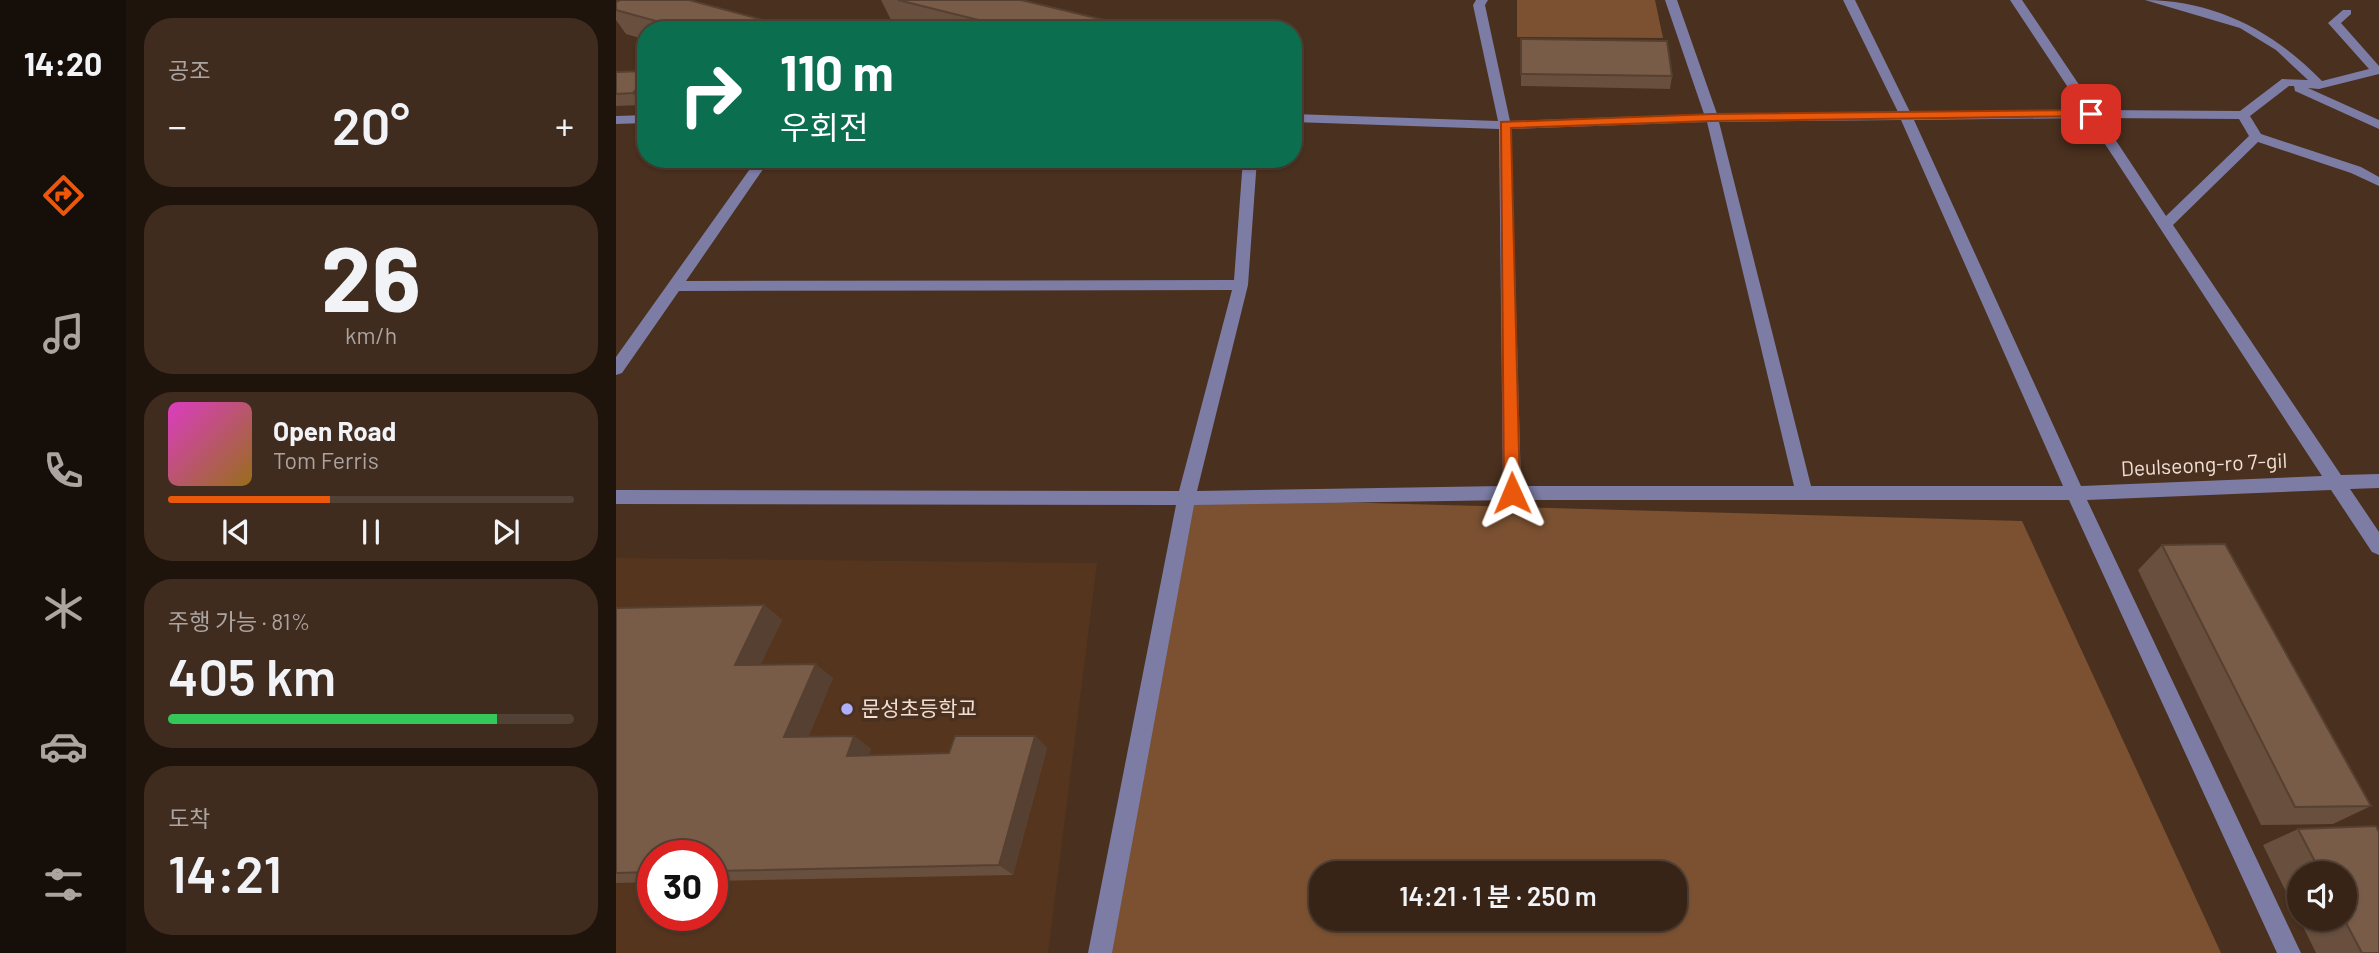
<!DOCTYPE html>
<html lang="ko">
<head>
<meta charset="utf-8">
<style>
	body { margin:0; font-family:Barlow,"Noto Sans KR",sans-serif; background:#3f2c1f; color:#f1f3f6; height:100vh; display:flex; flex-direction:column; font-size:26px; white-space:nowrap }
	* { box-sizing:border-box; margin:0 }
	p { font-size:23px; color:#aba4a1 }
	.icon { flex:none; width:38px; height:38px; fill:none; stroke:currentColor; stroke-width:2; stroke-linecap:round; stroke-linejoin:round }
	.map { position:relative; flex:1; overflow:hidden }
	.sheet { display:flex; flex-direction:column; gap:18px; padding:18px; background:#1f140c; width:490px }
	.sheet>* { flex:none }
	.top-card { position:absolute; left:21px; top:21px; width:665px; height:147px; border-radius:28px; box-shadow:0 2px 5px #0004,0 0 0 2px #524135; background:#0b6e4f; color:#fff; overflow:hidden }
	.tools { position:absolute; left:1671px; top:861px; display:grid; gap:14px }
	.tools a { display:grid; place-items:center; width:70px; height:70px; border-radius:50%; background:#382416; box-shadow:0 2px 5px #0004,0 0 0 2px #524135; font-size:35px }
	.speed { position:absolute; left:21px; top:840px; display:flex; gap:14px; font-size:35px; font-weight:700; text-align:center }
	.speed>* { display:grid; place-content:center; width:91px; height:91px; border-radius:50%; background:#382416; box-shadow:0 2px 5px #0004,0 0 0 2px #524135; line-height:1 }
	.speed .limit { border:10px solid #d22; background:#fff; color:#111 }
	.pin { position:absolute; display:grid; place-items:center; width:60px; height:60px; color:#fff; margin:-30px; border-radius:14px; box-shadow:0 4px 10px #0006 }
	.me { position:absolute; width:77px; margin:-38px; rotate:359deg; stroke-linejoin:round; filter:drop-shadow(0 0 5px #0008) }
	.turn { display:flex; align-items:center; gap:24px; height:147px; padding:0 28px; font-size:32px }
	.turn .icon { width:91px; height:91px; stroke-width:2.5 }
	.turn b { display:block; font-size:49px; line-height:60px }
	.big { font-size:52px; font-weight:600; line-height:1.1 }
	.sheet .tile { flex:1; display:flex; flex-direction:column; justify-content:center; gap:10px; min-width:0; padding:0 24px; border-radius:28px; background:#3f2c1f }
	.sheet .dial { align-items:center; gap:0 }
	.dial b { font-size:91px; line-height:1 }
	.song { display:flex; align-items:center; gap:21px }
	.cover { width:84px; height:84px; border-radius:10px; background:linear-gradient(135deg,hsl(310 70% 55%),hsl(40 70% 35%)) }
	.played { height:7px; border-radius:4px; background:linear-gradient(90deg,#ea580c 40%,#524135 40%) }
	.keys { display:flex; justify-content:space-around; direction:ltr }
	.heat { display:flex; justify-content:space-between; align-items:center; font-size:38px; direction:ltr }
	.charge { height:10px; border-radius:5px; background:linear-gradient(90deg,#34c759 81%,#524135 0) }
	.trip { position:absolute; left:693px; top:861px; width:378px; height:70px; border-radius:28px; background:#382416; box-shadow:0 2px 5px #0004,0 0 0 2px #524135; font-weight:600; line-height:70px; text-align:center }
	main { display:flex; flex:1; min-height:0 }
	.tabs { display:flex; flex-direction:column; width:126px; justify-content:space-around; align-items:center; background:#160e09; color:#aba4a1 }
	.tabs .icon { width:49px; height:49px }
	.tabs .selected { color:#ea580c }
	.tabs b { font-size:32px; color:#f1f3f6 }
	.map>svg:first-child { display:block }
</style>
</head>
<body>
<main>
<nav class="tabs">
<b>14:20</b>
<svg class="icon selected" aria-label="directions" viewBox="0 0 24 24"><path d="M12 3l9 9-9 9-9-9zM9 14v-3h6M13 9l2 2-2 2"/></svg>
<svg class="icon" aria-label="music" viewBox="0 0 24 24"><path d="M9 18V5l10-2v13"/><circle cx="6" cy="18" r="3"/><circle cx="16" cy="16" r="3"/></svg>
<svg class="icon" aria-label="phone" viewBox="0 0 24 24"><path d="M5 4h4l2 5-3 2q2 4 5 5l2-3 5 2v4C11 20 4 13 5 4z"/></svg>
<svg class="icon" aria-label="climate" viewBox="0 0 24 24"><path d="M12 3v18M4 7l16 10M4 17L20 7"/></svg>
<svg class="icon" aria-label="car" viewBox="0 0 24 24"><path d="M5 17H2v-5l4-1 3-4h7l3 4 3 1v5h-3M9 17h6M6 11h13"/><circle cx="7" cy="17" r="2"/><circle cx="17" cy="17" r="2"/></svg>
<svg class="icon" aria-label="filters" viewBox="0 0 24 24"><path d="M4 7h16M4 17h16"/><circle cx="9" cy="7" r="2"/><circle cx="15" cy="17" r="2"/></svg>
</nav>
<section class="sheet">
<div class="tile"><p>공조</p>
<div class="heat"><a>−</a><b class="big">20°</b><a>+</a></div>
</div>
<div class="tile dial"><b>26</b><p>km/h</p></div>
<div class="tile">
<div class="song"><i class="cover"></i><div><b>Open Road</b><p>Tom Ferris</p></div></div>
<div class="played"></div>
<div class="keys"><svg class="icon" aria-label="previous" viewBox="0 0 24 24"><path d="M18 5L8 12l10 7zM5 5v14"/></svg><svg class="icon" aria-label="pause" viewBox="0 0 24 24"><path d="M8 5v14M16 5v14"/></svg><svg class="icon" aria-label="next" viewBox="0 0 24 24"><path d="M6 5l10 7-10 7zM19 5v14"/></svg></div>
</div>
<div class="tile"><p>주행 가능 · 81%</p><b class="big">405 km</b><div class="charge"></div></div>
<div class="tile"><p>도착</p><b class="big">14:21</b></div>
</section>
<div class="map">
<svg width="1763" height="953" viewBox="0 0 1763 953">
	<rect width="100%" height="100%" fill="#4a301e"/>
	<path fill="#55351e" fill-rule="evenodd" d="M0 558 481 563 432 953H0ZM37 856H96V915H37Z"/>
	<g fill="#7b5131" fill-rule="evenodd">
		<path d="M901 0H1039L1047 38 901 37Z"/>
		<path d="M570 498 1406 521 1605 953H494ZM705 873H1059V919H705Z"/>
	</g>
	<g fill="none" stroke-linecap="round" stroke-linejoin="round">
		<g fill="#7c7ca5" fill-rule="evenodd">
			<path d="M860 0H872L869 5 894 121 1088 114 1049 0H1061L1101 114 1282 112 1227 0H1239L1294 112 1467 110 1394 0H1406L1480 110 1624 111 1666 79 1692 80 1660 50 1624 28 1529 0C1599 0 1659 32 1706 81L1753 69 1712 23 1727 10H1735V14L1725 23 1763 66V74L1703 89 1692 88 1763 120V129L1679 91 1678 86H1673L1634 116 1645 134 1745 167 1763 177V186L1735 173 1642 142 1557 225 1725 475 1763 474V488L1734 489 1763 532V555L1756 552 1715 490 1471 500 1685 953H1661L1453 500H896L578 505 496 953H472L560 505 0 504V490L563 491 616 290 63 291 6 373 0 375V357L141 159H154L70 281 618 280 627 159H641L632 285 581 491 887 486 883 129 677 122V114L882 121 857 5ZM1472 118 1706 476 1465 486 1298 120ZM1485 118 1623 119 1633 136 1550 216ZM1285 120 1447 486H1195L1103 122ZM1091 122 1178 486H905L895 129Z"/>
			<path d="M30 115V123L0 124V116Z"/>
		</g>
	</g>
	<g fill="#684f3e" fill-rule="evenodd">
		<path d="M265 0H405L530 30H306L276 22Z"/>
		<path d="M0 2 184 30H30V40L10 34 0 20Z"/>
		<path d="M905 39 1056 76 1054 89 905 86Z"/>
		<path d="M30 71 26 105 0 106V72Z"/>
		<path d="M1546 545 1755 806 1717 824 1645 825 1522 570Z"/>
		<path d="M148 605 166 620 144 665 217 678 192 737 238 736 255 749 252 755 333 753 419 736 431 748 397 875 96 881V856H37V882L0 883V608Z"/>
		<path d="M1760 826 1763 832V953H1700L1647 845 1682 829ZM1684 873H1729V919H1684Z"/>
	</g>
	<g fill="#554032">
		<path d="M30 79V101L26 105 17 93Z"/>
		<path d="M148 605 166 620 138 679 119 665Z"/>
		<path d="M200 664 217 678 187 750 168 737Z"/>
		<path d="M238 736 255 749 248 768 231 756Z"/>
		<path d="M419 736 431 748 397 875 383 865Z"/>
	</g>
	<g fill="#795c48" stroke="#554032" stroke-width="2">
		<path d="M4 0H73L184 30H72L0 10V2Z"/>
		<path d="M282 0H405L530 30H403Z"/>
		<path d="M905 39 1051 41 1056 76 905 74Z"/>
		<path d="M30 71V79L17 93 0 94V72Z"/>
		<path d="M1609 544 1755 806 1679 807 1546 545Z"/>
		<path d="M148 605 119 665 200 664 168 737 238 736 231 756 333 753 339 736H419L383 865 96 871V856H37V872L0 873V608Z"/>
		<path d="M1760 826 1763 832V953H1746L1728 919 1729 873H1705L1682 829Z"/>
	</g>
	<path fill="#ea580c" stroke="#983908" stroke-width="2" d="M1475 110 1481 114 1479 116 1096 121 895 128 904 493 902 498H890L888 493 885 122 1096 114Z"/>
	<circle fill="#afaefa" stroke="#4a301e" stroke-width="2.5" cx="231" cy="709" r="7"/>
	<g text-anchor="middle" stroke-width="7" stroke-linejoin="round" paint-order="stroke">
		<g font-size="21" fill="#f0dfd4" stroke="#4a301e">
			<text transform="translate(1588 465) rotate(-3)" y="7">Deulseong-ro 7-gil</text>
		</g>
		<g font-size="21" fill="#f0dfd4" stroke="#4a301e" text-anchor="start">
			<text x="245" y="716">문성초등학교</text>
		</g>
	</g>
</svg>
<div class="tools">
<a><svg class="icon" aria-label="sound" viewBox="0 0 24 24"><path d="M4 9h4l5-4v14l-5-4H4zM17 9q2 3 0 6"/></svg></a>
</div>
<div class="speed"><div class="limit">30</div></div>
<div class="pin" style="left:1475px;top:114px;background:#d93025"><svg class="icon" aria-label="arrive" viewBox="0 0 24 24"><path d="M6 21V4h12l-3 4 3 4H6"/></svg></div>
<svg class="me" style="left:896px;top:493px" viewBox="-20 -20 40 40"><path d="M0-17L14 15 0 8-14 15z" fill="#ea580c" stroke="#fff" stroke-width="4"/></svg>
<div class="trip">14:21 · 1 분 · 250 m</div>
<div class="top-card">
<div class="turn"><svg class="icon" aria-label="right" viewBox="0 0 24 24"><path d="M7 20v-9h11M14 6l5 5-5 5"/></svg><div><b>110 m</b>우회전</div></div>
</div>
</div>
</main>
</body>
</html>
